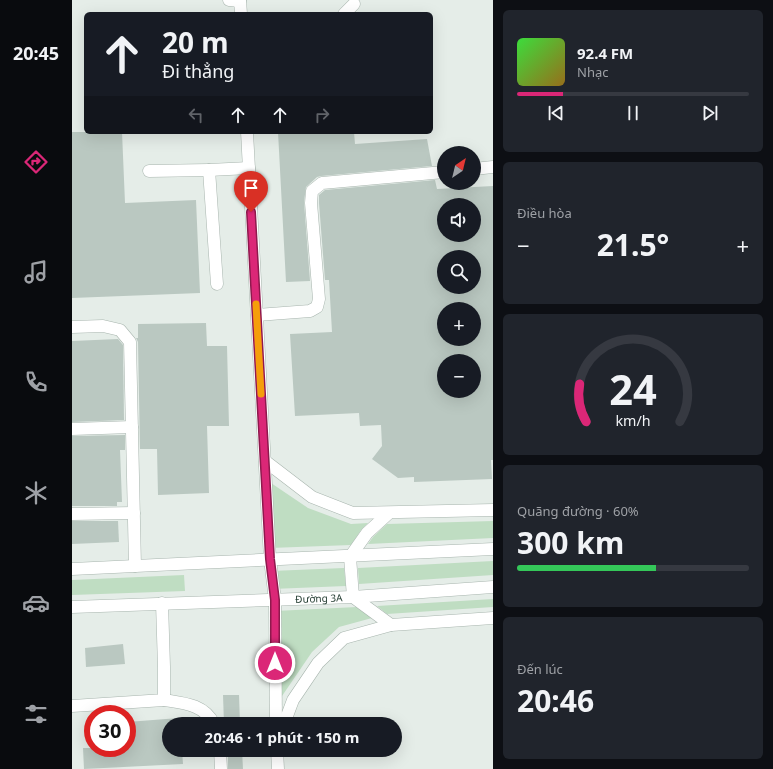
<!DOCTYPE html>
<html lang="vi">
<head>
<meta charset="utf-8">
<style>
	body { margin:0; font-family:"Noto Sans",sans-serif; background:#20242c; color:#f1f3f6; height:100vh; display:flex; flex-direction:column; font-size:15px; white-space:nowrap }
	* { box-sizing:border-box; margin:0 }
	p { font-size:13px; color:#9ea1a6 }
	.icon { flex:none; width:22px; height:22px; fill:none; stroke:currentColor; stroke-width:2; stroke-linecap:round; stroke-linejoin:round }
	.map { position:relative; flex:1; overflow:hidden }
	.side { display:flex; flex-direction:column; gap:10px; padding:10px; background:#0d0f14; width:280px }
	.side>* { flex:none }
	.guide { position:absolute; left:12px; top:12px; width:349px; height:122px; border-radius:6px; box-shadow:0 4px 16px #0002; background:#171b24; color:#f1f3f6; overflow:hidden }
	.needle { width:26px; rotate:35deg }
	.controls { position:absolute; left:365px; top:146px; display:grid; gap:8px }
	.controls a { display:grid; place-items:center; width:44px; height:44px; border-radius:50%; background:#171b24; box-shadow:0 4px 16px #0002; font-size:20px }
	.speed { position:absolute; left:12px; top:705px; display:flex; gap:8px; font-size:20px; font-weight:700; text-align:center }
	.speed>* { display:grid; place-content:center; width:52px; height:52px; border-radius:50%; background:#171b24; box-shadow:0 4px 16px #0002; line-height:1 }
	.speed .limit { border:6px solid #d22; background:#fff; color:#111 }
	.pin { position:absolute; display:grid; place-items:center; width:34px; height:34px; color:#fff; margin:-41px -17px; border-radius:50% 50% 50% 0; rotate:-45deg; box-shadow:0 0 4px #0007 }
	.pin .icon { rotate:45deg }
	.me { position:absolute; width:44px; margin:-22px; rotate:0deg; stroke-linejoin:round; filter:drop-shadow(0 0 3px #0008) }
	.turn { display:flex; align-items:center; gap:14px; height:84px; padding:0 12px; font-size:18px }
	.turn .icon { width:52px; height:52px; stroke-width:2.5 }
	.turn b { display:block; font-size:28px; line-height:34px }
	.lanes { display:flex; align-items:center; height:38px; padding:0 12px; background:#0003; justify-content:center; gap:20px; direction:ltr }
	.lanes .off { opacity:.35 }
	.big { font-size:30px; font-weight:700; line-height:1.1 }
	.side .widget { flex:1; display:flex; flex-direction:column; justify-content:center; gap:6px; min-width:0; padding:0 14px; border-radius:6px; background:#20242c }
	.side .dial { align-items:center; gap:0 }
	.dial svg { height:104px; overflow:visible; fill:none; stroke:#363941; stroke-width:7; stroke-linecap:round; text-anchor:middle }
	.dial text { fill:#f1f3f6; stroke:none }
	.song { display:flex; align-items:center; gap:12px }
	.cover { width:48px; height:48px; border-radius:6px; background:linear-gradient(135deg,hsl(120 70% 55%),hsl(40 70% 35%)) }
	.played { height:4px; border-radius:2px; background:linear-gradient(90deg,#db2777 20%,#363941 20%) }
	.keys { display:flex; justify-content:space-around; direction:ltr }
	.heat { display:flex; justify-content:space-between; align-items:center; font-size:22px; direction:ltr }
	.charge { height:6px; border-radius:3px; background:linear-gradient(90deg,#34c759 60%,#363941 0) }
	.trip { position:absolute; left:90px; top:717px; width:240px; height:40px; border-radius:20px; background:#171b24; box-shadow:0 4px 16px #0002; font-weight:700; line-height:40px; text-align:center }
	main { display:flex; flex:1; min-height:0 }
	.tab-bar { display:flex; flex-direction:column; width:72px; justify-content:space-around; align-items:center; background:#090b0e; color:#9ea1a6 }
	.tab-bar .icon { width:28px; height:28px }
	.tab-bar .selected { color:#db2777 }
	.tab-bar b { font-size:18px; color:#f1f3f6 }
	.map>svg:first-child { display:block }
</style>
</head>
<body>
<main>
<nav class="tab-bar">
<b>20:45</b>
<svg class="icon selected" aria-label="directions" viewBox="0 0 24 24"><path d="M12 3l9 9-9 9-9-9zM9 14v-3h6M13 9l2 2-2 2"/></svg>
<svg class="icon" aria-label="music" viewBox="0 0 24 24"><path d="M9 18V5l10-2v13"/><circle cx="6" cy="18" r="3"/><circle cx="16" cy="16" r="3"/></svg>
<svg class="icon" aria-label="phone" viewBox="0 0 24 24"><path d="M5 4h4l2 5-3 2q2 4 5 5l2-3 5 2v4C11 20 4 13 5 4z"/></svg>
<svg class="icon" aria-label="climate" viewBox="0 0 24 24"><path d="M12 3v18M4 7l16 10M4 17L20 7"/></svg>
<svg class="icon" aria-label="car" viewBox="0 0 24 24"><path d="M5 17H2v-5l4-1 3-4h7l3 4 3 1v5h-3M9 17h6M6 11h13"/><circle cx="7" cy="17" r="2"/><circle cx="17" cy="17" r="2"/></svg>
<svg class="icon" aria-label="filters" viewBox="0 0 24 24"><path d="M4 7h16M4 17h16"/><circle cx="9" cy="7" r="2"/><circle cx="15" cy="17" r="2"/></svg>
</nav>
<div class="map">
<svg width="421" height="769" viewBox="0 0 421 769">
	<rect width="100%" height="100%" fill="#e5ede8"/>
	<g fill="#bfddc2">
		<path d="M196 481 236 508 279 524 296 523 289 530 279 545 198 548Z"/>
		<path d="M421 521V538L296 544 301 537 315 524Z"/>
		<path d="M421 561V575L287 584 286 568Z"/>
		<path d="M272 568 274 586 200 589 199 571Z"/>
		<path d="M112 575 113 591 0 595V580Z"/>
		<path d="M421 599V607L315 614 305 606Z"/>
		<path d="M285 607 300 618 267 627 240 652 210 696 208 702 203 611Z"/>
	</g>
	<g fill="#bac8c1" fill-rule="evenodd">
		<path d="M0 132H50L53 203 124 200 128 293 0 298Z"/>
		<path d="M206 132H282L283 144 355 139 360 166 249 176 245 177 234 187 232 202 238 281 214 282Z"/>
		<path d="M363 180 365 189 421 186V460H419L420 479 342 482V477L326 478 300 459 310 446 309 425 288 426 287 413 223 416 218 334 260 332 257 280H253L247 203V195L253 190ZM372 205H402V235H372ZM372 257H402V287H372ZM372 309H402V339H372ZM372 361H402V391H372Z"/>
		<path d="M134 323 135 346H155L157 426H135L137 493 86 495 85 449H68L66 342 64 338H66V324Z"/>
		<path d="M46 339 51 345 52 420 0 422V341Z"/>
		<path d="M53 435V450H48L50 502H45V506H0V436Z"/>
		<path d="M0 521H46L47 542 0 544Z"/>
		<path d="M51 644 53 664 14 667 13 648Z"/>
		<path d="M151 695H167L168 724H152Z"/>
		<path d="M107 718 108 724H97V750H110L111 764 12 769 11 748H55V722Z"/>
		<path d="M156 750H170L171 769H156Z"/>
	</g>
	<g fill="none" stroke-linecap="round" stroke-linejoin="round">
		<defs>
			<g id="service">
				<path d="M157 0 168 1"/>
				<path d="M272 14 282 4"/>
				<path d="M402 169 421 167"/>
				<path d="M77 171 137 170"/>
				<path d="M145 284 137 170 177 168"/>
				<path d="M185 315 238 311 245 307 247 299 239 203 240 191 250 183 372 172"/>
				<path d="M0 327 31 326 48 330 58 342 63 566"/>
				<path d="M0 429 60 427"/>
				<path d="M0 514 62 513"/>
				<path d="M92 700C111 703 132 704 142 724"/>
				<path d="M0 706 92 700V667L90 603"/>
				<path d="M148 750 149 769"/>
			</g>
			<g id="minor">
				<path d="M168 0 169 14"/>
				<path d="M175 132 198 559"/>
				<path d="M203 600 204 724"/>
				<path d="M205 750 206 769"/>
			</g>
			<g id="tertiary">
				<path d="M193 461 240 497 281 513 421 510"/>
				<path d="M317 513 295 533 278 557 281 597 319 625"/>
				<path d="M198 559 203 600"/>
				<path d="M0 569 421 549"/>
				<path id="s1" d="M0 607 281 597 421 587"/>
				<path d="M212 724 221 700 246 663 272 638 319 625 421 618"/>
			</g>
		</defs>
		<use href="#service" stroke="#a8b5ae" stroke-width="13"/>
		<use href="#minor" stroke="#a8b5ae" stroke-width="13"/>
		<use href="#tertiary" stroke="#a8b5ae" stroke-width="13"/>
		<use href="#service" stroke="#fff" stroke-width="12"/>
		<use href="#minor" stroke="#fff" stroke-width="12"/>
		<use href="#tertiary" stroke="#fff" stroke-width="12"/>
	</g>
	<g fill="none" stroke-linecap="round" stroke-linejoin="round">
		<defs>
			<path id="route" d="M179 212 198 559 203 600V663"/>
		</defs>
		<use href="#route" stroke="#8e194d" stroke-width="10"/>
		<use href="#route" stroke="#db2777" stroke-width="7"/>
		<path stroke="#f59e0b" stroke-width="7" d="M184 304 189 394"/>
	</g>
	<g text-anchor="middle" stroke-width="3.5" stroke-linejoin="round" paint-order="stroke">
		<g font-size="10" fill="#253e33" stroke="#f5faf7">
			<text dy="4" stroke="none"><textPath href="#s1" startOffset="247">Đường 3A</textPath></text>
		</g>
	</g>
</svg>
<div class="controls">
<a><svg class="needle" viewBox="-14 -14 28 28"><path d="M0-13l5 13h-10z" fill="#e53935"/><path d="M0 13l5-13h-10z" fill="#9ea1a6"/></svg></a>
<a><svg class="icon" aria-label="sound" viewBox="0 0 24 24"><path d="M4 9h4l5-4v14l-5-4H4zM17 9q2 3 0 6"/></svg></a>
<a><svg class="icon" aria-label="search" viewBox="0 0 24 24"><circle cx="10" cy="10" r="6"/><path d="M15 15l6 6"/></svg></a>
<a>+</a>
<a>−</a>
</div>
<div class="speed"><div class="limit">30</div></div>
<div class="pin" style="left:179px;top:212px;background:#d93025"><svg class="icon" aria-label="arrive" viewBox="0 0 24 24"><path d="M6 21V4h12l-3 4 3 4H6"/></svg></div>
<svg class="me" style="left:203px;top:663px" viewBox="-20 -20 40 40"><circle r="17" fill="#db2777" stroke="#fff" stroke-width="3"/><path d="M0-11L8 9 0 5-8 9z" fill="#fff"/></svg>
<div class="trip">20:46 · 1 phút · 150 m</div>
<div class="guide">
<div class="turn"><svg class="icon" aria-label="ahead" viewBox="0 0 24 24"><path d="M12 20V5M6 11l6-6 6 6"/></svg><div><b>20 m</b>Đi thẳng</div></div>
<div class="lanes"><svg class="icon off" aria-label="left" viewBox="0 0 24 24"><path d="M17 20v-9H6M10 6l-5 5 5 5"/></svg><svg class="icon" aria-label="ahead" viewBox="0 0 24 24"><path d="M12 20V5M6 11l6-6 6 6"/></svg><svg class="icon" aria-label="ahead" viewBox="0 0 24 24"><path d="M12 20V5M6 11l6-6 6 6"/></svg><svg class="icon off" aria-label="right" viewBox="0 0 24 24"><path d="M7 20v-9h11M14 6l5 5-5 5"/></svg></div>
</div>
</div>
<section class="side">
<div class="widget">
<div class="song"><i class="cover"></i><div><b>92.4 FM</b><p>Nhạc</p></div></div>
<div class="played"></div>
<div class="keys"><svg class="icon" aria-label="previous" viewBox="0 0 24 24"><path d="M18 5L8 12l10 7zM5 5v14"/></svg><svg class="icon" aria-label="pause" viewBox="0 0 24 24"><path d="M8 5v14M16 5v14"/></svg><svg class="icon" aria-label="next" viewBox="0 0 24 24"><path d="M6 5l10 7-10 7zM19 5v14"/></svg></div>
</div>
<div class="widget"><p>Điều hòa</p>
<div class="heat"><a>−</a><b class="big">21.5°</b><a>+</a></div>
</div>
<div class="widget dial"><svg viewBox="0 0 100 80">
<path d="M14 69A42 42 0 1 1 86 69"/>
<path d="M14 69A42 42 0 0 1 9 40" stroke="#db2777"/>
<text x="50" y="56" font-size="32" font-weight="700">24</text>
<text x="50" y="72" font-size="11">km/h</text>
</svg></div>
<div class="widget"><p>Quãng đường · 60%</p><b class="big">300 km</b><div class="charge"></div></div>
<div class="widget"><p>Đến lúc</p><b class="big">20:46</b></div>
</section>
</main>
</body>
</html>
